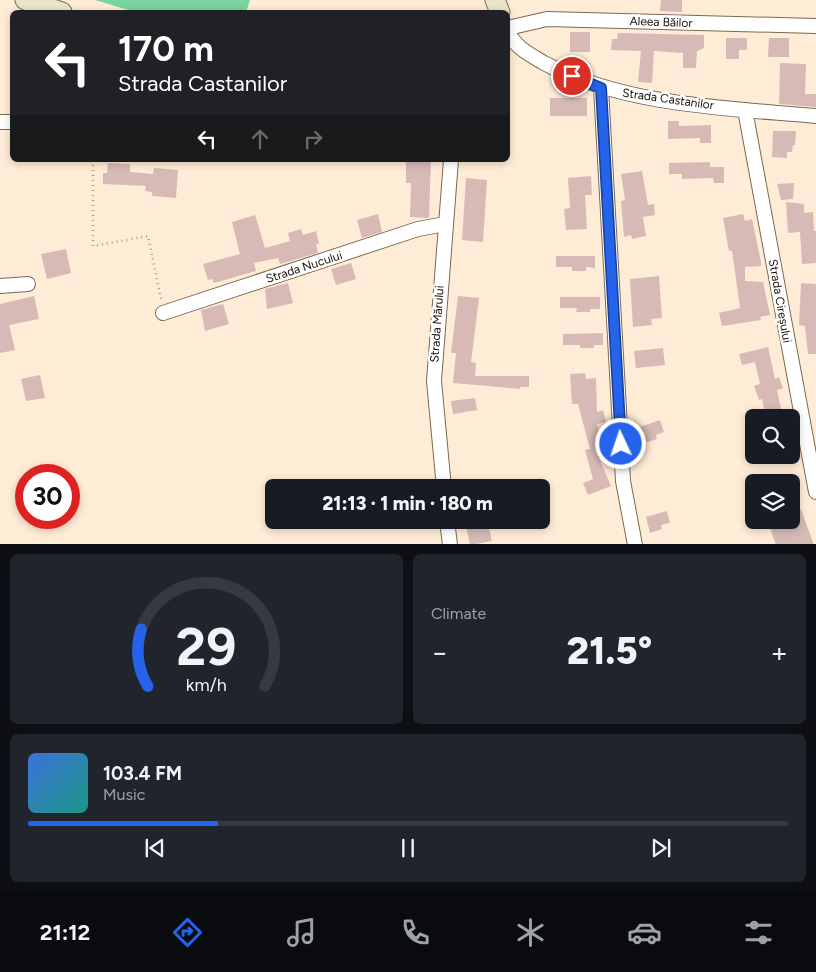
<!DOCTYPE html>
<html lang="en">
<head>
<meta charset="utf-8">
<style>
	body { margin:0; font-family:Figtree,sans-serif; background:#20242c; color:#f1f3f6; height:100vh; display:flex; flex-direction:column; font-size:19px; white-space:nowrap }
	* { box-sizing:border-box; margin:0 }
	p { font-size:16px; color:#9ea1a6 }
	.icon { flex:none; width:28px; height:28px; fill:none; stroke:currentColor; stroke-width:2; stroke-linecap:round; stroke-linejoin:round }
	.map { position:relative; height:544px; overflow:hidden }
	.panel { display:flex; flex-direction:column; gap:10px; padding:10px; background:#0d0f14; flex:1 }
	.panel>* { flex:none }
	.guide { position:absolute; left:10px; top:10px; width:500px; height:152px; border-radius:8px; box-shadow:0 2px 8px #0003; background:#202124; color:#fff; overflow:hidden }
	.tools { position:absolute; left:745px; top:409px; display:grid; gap:10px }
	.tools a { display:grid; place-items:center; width:55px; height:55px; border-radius:8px; background:#171b24; box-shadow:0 2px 8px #0003; font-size:25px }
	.speed { position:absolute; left:15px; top:464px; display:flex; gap:10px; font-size:25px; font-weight:700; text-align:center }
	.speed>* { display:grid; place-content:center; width:65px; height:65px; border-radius:50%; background:#171b24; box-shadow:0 2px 8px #0003; line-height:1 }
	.speed .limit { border:8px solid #d22; background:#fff; color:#111 }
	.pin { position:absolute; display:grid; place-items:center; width:42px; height:42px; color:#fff; margin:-21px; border:2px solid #fff; border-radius:50%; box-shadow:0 1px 5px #0007 }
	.me { position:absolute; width:55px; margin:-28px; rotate:357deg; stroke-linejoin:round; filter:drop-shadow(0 0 4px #0008) }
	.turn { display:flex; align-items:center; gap:18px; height:105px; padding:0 25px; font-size:22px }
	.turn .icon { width:65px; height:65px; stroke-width:2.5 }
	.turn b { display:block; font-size:35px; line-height:42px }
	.lanes { display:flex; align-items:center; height:48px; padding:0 25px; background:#0003; justify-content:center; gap:25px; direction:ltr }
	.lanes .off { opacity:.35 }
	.big { font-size:38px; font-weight:800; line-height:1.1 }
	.panel .widget { flex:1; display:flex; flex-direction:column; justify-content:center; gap:8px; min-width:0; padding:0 18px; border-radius:8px; background:#20242c }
	.panel .dial { align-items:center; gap:0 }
	.dial svg { height:130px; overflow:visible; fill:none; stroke:#363941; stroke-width:7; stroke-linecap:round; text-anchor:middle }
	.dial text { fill:#f1f3f6; stroke:none }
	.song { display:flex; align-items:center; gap:15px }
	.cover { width:60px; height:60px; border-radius:8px; background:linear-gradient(135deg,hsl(220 70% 55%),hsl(170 70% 35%)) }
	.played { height:5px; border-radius:2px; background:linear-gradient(90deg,#2563eb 25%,#363941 25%) }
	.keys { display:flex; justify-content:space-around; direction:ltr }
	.heat { display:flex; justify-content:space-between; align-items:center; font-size:28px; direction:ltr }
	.panel .tiles { flex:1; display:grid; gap:10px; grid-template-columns:1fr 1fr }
	.widget:last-child { grid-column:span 2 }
	.trip { position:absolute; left:265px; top:479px; width:285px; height:50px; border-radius:8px; background:#171b24; box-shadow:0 2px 8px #0003; font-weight:800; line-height:50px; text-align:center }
	.tab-bar { display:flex; height:80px; justify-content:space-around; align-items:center; background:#090b0e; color:#9ea1a6 }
	.tab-bar .icon { width:35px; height:35px }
	.tab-bar .on { color:#2563eb }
	.tab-bar b { font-size:22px; color:#f1f3f6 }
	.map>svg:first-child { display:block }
</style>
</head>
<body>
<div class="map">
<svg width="816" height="545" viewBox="0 0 816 545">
	<rect width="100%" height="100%" fill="#ffecd7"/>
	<path fill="#7ad49f" d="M95 0H250L246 12H135Z"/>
	<g fill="#d7bab5">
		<path d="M661 0H682V12L660 11Z"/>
		<rect x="570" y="32" width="20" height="20"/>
		<path d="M618 33 704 35V48L697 51 696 68H683V53L654 51 652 83 638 82 641 51 611 50 612 39H617Z"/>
		<path d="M726 38H747V50H739V59H726Z"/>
		<path d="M769 38H789V57H768Z"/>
		<path d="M780 63 806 64 805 94H816V107L779 104Z"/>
		<rect x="550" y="98" width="37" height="18"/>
		<path d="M668 121H679V126L711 125V143H700V138L668 139Z"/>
		<path d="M773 131H796L795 145H793L792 152H787V158L772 157Z"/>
		<path d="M406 160H431L429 218 410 217 411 183H406Z"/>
		<path d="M710 162V167H724V183H714L713 178 682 179V174H669V163Z"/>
		<path d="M108 163 130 164V172L153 174 154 168 178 170 176 198 152 196V192L145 191 146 186 103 184V173H107Z"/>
		<path d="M642 171 648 205 654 204 655 215 643 217 646 236 632 239 631 235 624 237 621 201 625 200 621 174Z"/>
		<path d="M591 176 592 195H585L587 229 566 230 564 209 570 208 568 178Z"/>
		<path d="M466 178 487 180 483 242 462 240Z"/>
		<path d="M794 183 793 199 781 200 777 184Z"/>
		<path d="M786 202 804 204V213L813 212 814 231H816V263L802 264 800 232 788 233Z"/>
		<path d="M378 214 382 232 362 238 357 220Z"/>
		<path d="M743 214 745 221 752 219 761 262V266L745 267V281L763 282 770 315 760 317 761 320 722 326 719 313 740 308 732 251H729L723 218Z"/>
		<path d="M255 215 265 248 290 241 288 233 301 229 303 235 316 231 319 244H316L318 253 280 264 278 258 254 263 256 271 214 283 212 279 208 280 203 264 240 254 232 222Z"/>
		<path d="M66 249 71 273 47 279 41 254Z"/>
		<path d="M556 256H595V268L586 267V271H572V267H556Z"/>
		<path d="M351 263 356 279 336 285 331 269Z"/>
		<path d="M659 276 662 318 651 319 652 325 633 327 630 279Z"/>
		<path d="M288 283 293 303 267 309 265 289Z"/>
		<path d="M801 283 816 284V354H808L805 326 799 325Z"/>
		<path d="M34 296 39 319 9 325 15 350 0 353V304Z"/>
		<path d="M458 296 479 298 471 362 476 363 475 376H529V387H520V389L453 383 456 353H451Z"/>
		<path d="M560 297H600V309H590V312H576L577 308H560Z"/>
		<path d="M223 304 229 324 205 331 201 310Z"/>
		<path d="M603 333V345H594V348H580V345H563V334Z"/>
		<path d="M768 347 775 379 779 377 783 388 777 390 783 418H766L762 399 759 400 754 386 760 384 755 362 742 365 739 354Z"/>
		<path d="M663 348 665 365 636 368 634 351Z"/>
		<path d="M585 373 586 379 596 378 597 412 603 410 606 422 597 424 603 445 606 444 609 455 599 458 611 486 588 495 583 483 593 479 585 450 590 449 578 404H572L570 374Z"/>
		<path d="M40 375 45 398 26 401 21 379Z"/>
		<path d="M475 398 477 410 453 414 451 401Z"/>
		<path d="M660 420 664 432 656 435 657 439 647 442 645 439 638 441 634 429Z"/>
		<path d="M791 490 802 512 814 545H776L769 525 782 520H791Z"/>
		<path d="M667 511 670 523 661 525 662 529 650 533 646 517Z"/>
		<path d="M487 521 492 541 470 545 466 526Z"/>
	</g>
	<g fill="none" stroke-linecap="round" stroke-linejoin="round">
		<defs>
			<g id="street">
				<path d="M508 28 547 19 816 26"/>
				<path d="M508 32C516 48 529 54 544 63 625 106 726 108 816 116"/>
				<path d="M601 88 623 481 635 545"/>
				<path d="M745 110 816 492"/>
				<path d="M0 122H12"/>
				<path d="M0 286 28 284"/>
				<path d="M163 313 418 229 445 224"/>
				<path d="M444 488 434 381 451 160"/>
				<path d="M447 520 450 545"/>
			</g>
			<g id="secondary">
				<path d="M25 0 62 12"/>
				<path d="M495 0 500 12"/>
			</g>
		</defs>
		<use href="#street" stroke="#786956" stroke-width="16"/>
		<use href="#secondary" stroke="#786956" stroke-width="21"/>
		<path stroke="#ac9e8e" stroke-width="2.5" stroke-dasharray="1 4" stroke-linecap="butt" d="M93 160V246L148 236 161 299"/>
		<use href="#street" stroke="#fff" stroke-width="14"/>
		<use href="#secondary" stroke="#ebe3ca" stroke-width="19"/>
	</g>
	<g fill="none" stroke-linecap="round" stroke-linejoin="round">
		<defs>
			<path id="route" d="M572 76 601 88 621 444"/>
		</defs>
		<use href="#route" stroke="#184099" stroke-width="12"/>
		<use href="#route" stroke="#2563eb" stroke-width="9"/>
	</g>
	<g text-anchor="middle" stroke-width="5" stroke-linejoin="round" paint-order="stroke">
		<g font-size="12" fill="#17110a" stroke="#fff">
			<text transform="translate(661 22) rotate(2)" y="4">Aleea Băilor</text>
			<text transform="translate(668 99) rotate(8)" y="4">Strada Castanilor</text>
			<text transform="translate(304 267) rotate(-18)" y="4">Strada Nucului</text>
			<text transform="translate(780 301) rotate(80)" y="4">Strada Cireșului</text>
			<text transform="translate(437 324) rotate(-86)" y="4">Strada Mărului</text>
		</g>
	</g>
</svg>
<div class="tools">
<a><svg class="icon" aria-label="search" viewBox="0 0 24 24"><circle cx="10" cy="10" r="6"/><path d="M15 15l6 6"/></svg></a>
<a><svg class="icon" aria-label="layers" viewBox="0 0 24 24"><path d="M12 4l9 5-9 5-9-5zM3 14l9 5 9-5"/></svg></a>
</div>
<div class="speed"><div class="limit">30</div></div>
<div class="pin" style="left:572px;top:76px;background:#d93025"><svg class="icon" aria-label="arrive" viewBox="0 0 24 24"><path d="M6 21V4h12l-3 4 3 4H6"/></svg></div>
<svg class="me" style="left:621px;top:444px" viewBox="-20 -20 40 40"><circle r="17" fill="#2563eb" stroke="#fff" stroke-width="3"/><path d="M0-11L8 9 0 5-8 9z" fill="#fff"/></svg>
<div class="trip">21:13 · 1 min · 180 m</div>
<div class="guide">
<div class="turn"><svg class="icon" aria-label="left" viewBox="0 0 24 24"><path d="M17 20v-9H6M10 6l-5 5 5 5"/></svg><div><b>170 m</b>Strada Castanilor</div></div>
<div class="lanes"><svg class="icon" aria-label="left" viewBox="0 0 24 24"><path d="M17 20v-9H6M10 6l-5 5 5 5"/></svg><svg class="icon off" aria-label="ahead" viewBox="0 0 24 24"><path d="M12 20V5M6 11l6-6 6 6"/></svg><svg class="icon off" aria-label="right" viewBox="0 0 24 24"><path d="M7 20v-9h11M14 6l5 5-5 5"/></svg></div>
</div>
</div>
<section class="panel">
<div class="tiles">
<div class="widget dial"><svg viewBox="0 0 100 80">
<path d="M14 69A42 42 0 1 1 86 69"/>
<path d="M14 69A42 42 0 0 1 10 34" stroke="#2563eb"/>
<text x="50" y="56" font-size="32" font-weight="700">29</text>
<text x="50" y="72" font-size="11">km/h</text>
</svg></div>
<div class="widget"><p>Climate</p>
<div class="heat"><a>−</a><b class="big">21.5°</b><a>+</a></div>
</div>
<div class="widget">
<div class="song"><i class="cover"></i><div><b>103.4 FM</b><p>Music</p></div></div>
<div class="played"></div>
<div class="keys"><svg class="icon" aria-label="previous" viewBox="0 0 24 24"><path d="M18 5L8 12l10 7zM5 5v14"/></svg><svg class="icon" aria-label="pause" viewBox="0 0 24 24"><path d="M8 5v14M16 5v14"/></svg><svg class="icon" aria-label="next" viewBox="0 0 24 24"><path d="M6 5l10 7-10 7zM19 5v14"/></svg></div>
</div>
</div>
</section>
<nav class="tab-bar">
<b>21:12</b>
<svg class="icon on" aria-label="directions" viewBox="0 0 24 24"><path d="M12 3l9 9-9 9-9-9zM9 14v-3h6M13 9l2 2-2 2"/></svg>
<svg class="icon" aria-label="music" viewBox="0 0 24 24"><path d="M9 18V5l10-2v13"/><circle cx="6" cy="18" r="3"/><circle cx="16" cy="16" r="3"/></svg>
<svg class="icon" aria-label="phone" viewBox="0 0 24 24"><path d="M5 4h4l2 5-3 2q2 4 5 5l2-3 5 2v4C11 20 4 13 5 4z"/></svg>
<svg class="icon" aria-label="climate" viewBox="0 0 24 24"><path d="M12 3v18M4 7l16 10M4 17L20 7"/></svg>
<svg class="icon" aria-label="car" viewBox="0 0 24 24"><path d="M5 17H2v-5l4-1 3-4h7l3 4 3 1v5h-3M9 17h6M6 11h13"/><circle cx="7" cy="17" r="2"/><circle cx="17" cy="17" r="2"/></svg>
<svg class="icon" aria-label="filters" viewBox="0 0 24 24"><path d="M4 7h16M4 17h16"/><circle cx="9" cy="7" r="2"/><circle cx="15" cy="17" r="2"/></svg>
</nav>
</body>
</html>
